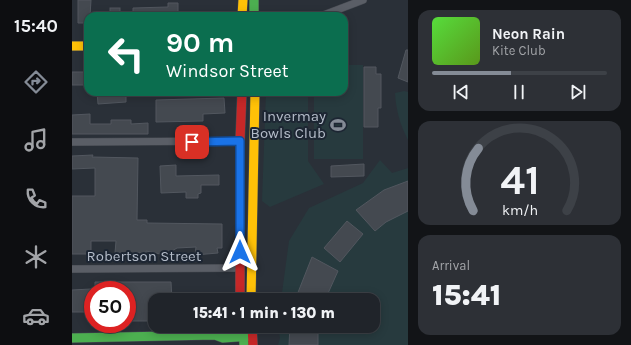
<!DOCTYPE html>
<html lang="en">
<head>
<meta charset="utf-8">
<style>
	body { margin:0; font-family:Karla,sans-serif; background:#2d3036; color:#f1f3f6; height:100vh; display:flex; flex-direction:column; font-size:15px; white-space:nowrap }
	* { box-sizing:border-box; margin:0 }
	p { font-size:13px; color:#a2a4a8 }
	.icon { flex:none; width:22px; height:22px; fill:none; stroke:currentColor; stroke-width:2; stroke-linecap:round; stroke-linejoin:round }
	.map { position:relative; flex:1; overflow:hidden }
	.sheet { display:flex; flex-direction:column; gap:10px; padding:10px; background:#121417; width:223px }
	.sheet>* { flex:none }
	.guide { position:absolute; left:12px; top:12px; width:264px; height:84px; border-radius:12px; box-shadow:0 2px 10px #0003,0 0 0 1px #3d4147; background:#0b6e4f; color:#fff; overflow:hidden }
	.speed { position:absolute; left:12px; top:281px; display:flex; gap:8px; font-size:20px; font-weight:700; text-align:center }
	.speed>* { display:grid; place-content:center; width:52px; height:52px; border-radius:50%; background:#20242a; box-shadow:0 2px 10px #0003,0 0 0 1px #3d4147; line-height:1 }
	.speed .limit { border:6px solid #d22; background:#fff; color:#111 }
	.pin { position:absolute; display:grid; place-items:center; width:34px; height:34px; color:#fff; margin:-17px; border-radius:8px; box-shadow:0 2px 6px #0006 }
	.me { position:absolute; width:44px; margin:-22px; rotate:0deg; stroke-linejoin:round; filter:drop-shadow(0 0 3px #0008) }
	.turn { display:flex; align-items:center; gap:14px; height:84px; padding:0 16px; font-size:18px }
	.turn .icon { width:52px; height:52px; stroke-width:2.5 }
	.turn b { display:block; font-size:28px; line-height:34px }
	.big { font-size:30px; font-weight:800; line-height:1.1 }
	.sheet .widget { flex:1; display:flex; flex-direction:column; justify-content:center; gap:6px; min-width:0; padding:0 14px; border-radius:12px; background:#2d3036 }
	.sheet .dial { align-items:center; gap:0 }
	.dial svg { height:104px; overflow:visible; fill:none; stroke:#3d4147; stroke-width:7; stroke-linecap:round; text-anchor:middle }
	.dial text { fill:#f1f3f6; stroke:none }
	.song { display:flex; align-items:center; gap:12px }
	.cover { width:48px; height:48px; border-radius:6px; background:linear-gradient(135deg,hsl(110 70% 55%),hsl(90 70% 35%)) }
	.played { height:4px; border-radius:2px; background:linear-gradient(90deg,#848b96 45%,#3d4147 45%) }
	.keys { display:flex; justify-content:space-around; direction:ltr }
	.trip { position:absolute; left:76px; top:293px; width:232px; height:40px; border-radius:12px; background:#20242a; box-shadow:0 2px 10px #0003,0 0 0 1px #3d4147; font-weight:800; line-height:40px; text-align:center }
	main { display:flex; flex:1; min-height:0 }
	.menu { display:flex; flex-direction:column; width:72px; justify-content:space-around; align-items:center; background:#0d0e11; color:#a2a4a8 }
	.menu .icon { width:28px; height:28px }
	.menu .active { color:#848b96 }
	.menu b { font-size:18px; color:#f1f3f6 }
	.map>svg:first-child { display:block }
</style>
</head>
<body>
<main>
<nav class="menu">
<b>15:40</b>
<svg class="icon active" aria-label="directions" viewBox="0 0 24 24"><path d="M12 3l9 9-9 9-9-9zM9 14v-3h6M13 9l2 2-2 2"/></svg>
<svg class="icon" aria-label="music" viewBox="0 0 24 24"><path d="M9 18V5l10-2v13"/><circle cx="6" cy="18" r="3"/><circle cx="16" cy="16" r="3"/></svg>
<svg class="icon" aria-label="phone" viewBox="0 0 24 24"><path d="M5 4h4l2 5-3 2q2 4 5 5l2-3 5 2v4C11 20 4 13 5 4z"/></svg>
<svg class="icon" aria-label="climate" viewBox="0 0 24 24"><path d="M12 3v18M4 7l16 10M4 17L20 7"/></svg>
<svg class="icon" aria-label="car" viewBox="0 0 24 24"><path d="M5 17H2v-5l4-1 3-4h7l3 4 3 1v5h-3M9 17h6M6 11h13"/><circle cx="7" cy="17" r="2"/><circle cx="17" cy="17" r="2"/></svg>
</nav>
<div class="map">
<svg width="336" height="345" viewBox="0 0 336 345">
	<rect width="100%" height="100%" fill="#2a3038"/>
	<g fill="#273a3e">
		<path d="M272 65H291V159H242V92H272Z"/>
		<path d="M332 91 336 92V140C328 125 324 110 323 93Z"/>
		<path d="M194 92H236V161L252 184 198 207 190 201Z"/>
		<path d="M308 160 320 173 336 168V345H206L208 338 206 326H301V300H209L217 241 237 208 291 183Z"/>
	</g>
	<g fill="#444950" stroke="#52575f">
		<path d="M6 0H19L18 16H16V23H6Z"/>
		<path d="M96 3H106V16H61V8L96 7Z"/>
		<rect x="38" y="8" width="10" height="8"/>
		<path d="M334 50H336V82L326 78Z"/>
		<path d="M292 67H304V74H309V108H306V127H292Z"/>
		<rect x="0" y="72" width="16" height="13"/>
		<path d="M25 92H54V102L26 104Z"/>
		<path d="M152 98 153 113 131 114V121L84 122V100Z"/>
		<path d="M18 114V124H39V120H59V124L76 123V134H0V115Z"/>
		<path d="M21 155 20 157 66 158 65 220H75V223L150 224V248H145L146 253 123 255 124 247 105 248 93 255 74 251V253H43L44 241H19V254H0V196H23V168L0 169V156Z"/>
		<path d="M292 164V176L259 177V166Z"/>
		<path d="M104 165V176L147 175V185H129V193L126 194V198H114V192L89 193 88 166Z"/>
		<path d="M336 181V211L314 222 303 231 284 210 312 190Z"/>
		<path d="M275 221 291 234 268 262 252 248Z"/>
		<path d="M240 257 266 271 253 300H223Z"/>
		<path d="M23 282H99L100 300H83V310H79V321H57V290H23Z"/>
		<path d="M19 289 20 312H0V290Z"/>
		<path d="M218 326H246V345H217Z"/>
	</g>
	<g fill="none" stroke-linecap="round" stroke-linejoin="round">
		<defs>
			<g id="street">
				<path d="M249 16 291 0"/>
				<path d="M0 142 168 141"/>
				<path d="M0 269 168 268"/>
				<path d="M143 335 151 329 163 326"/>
			</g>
			<g id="fast">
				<path d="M182 0V16"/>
				<path d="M171 326 172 345"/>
				<path d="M0 338 143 335 151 338 180 336"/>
			</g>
			<g id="slow">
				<path d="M170 16 171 0"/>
				<path d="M0 46H16"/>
				<path d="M179 300 183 92"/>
			</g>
			<g id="jam">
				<path d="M168 300V141L170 92"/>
				<path d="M180 326 181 345"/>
			</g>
		</defs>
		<use href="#street" stroke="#484c53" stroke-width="8"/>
		<use href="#fast" stroke="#484c53" stroke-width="10"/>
		<use href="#slow" stroke="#484c53" stroke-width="10"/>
		<use href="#jam" stroke="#484c53" stroke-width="10"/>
		<use href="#street" stroke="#5a5e66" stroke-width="7"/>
		<use href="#fast" stroke="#4caf50" stroke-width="9"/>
		<use href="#slow" stroke="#ffc107" stroke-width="9"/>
		<use href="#jam" stroke="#c62828" stroke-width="9"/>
	</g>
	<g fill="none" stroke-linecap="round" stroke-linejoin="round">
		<defs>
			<path id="route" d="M120 142 168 141V252"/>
		</defs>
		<use href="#route" stroke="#114b97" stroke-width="10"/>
		<use href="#route" stroke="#1a73e8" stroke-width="7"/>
	</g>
	<defs>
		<symbol id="stadium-bare" viewBox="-9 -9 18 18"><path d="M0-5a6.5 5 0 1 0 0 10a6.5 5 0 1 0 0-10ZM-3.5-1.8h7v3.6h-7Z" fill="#848b96" stroke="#1d2633" stroke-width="2.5" paint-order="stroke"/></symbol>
	</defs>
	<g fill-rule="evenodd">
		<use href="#stadium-bare" x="255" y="114" width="22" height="22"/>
	</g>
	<g text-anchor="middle" stroke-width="4" stroke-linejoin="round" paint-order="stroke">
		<g font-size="15" fill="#b4bcc9" stroke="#1d2633" text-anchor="end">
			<text x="254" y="121">Invermay<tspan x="254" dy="17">Bowls Club</tspan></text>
		</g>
		<g font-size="15" fill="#b4bcc9" stroke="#1d2633">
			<text x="72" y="261">Robertson Street</text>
		</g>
	</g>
</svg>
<div class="speed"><div class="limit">50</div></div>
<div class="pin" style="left:120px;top:142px;background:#d93025"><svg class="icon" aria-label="arrive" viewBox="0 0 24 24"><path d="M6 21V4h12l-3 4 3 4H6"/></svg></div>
<svg class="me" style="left:168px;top:252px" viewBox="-20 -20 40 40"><path d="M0-17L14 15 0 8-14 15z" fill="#1a73e8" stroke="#fff" stroke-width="4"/></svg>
<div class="trip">15:41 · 1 min · 130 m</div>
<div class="guide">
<div class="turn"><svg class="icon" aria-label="left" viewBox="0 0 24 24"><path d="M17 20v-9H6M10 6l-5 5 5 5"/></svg><div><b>90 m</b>Windsor Street</div></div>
</div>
</div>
<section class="sheet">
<div class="widget">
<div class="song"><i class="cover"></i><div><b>Neon Rain</b><p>Kite Club</p></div></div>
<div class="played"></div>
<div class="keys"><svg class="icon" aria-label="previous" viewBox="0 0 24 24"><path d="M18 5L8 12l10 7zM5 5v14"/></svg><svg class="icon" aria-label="pause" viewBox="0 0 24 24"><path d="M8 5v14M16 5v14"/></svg><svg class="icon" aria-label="next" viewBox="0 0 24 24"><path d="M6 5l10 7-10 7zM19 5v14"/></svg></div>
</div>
<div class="widget dial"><svg viewBox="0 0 100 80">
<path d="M14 69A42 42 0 1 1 86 69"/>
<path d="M14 69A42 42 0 0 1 18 21" stroke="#848b96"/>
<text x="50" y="56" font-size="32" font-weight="700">41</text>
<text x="50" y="72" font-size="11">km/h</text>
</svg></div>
<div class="widget"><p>Arrival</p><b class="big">15:41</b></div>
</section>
</main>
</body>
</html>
